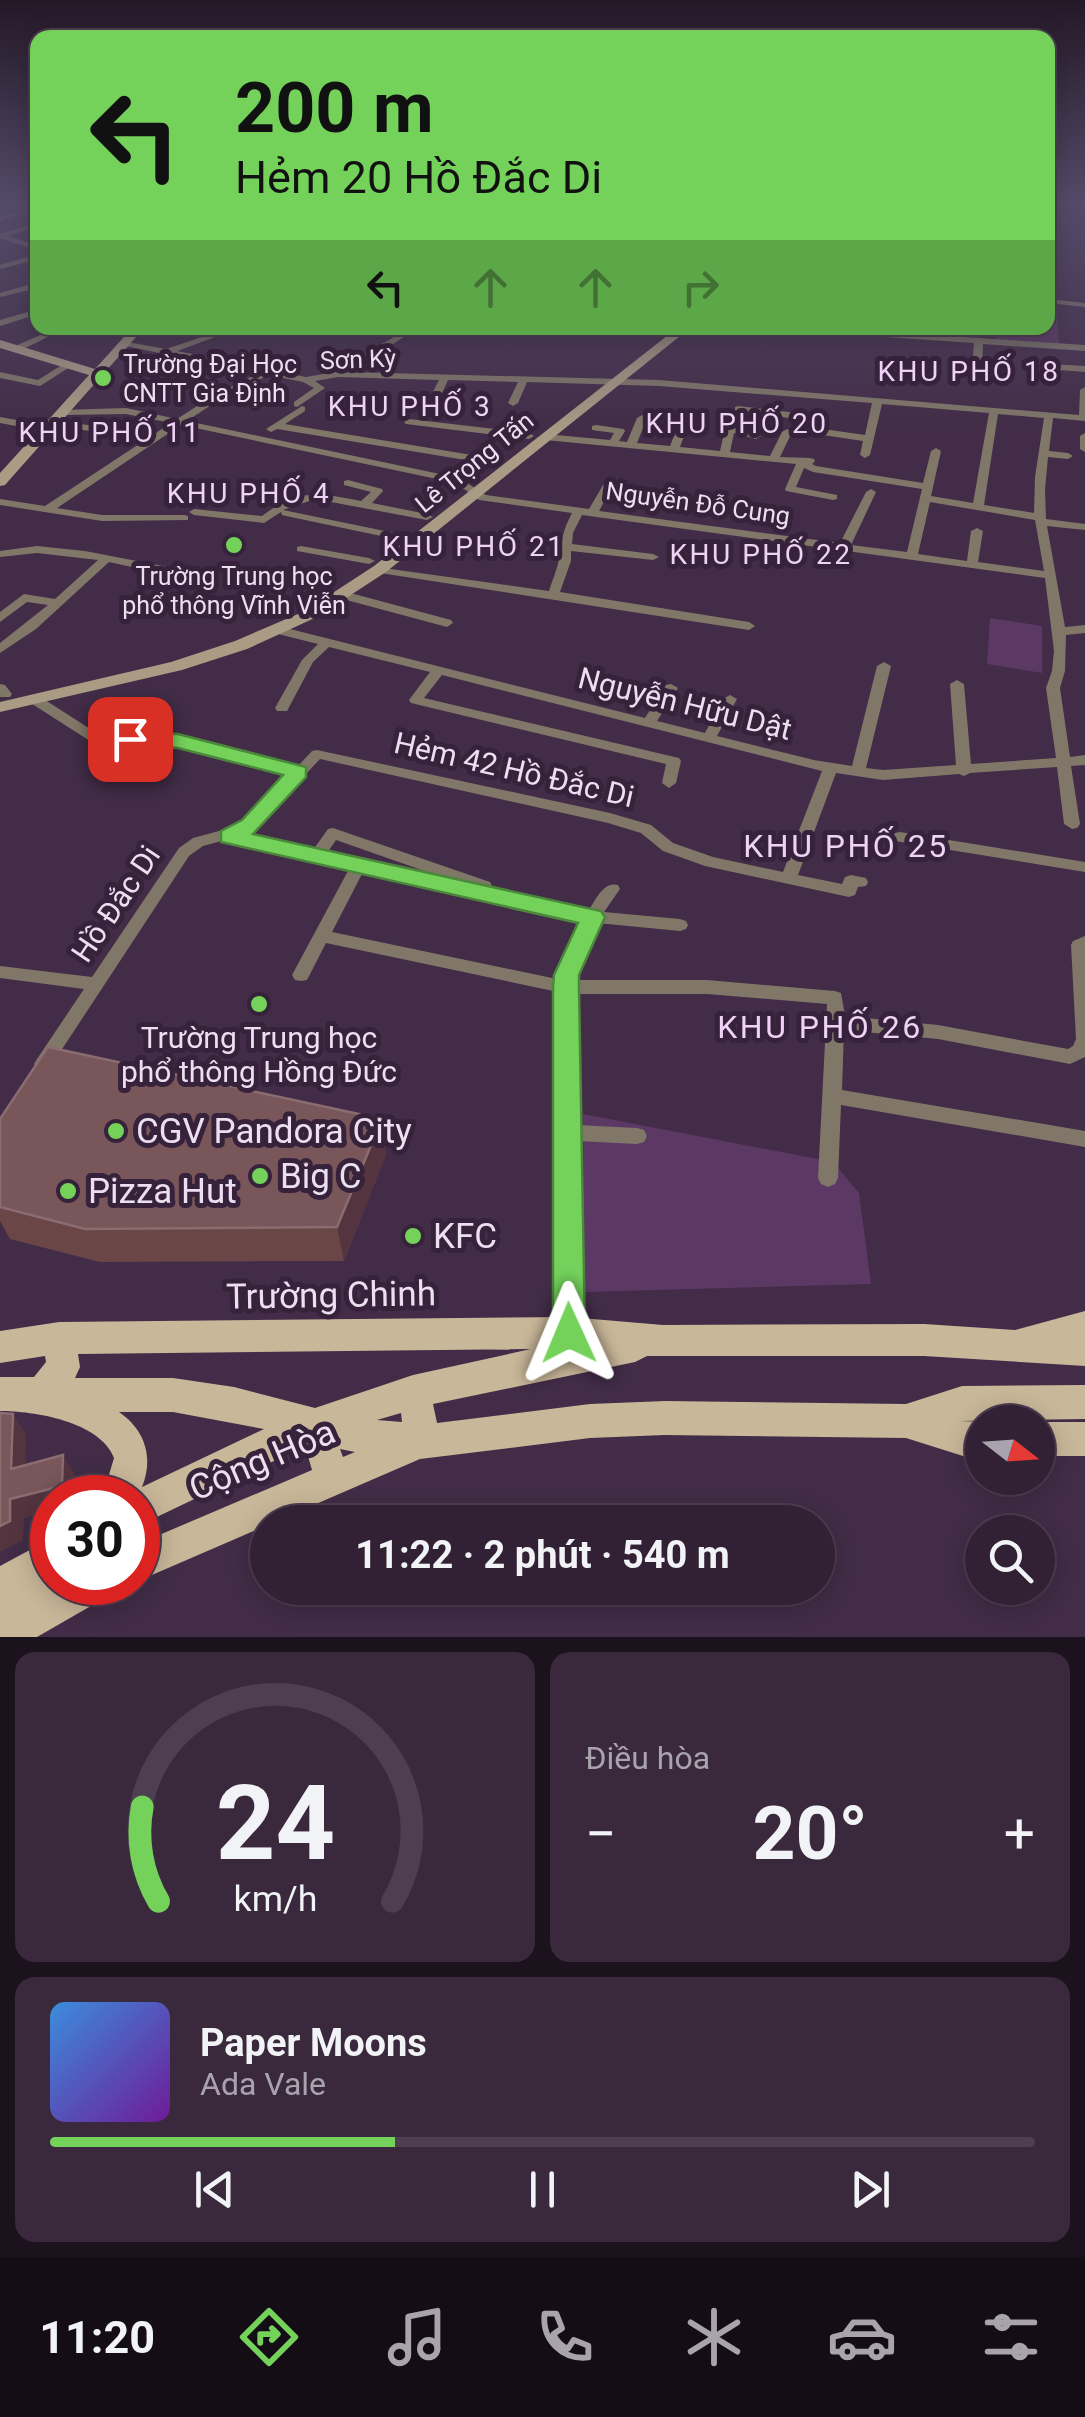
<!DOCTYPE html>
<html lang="vi">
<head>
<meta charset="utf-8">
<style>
	body { margin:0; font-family:Roboto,sans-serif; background:#3a293d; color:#f1f3f6; height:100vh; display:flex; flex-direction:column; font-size:38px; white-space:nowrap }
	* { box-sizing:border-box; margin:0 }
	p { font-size:32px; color:#a8a3ad }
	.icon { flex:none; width:55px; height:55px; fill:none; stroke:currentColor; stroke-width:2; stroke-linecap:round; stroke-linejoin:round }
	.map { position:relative; height:1637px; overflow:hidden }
	.side { display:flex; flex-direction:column; gap:15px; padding:15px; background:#1c121d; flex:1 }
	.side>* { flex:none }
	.hud { position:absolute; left:30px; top:30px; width:1025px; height:305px; border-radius:20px; box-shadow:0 5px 25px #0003,0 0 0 2px #4d3e50; background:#74d25b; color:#111; overflow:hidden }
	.needle { width:65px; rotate:107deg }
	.controls { position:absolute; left:965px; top:1405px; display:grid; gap:20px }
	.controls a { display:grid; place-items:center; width:90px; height:90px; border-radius:50%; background:#322135; box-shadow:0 5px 25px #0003,0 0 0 2px #4d3e50; font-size:50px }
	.speed { position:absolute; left:30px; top:1475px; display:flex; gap:20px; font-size:50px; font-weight:700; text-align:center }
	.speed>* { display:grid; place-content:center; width:130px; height:130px; border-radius:50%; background:#322135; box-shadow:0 5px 25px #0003,0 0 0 2px #4d3e50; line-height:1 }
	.speed .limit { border:15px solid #d22; background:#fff; color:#111 }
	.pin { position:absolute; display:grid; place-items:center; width:85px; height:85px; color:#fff; margin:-42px; border-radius:20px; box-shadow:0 5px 15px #0006 }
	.me { position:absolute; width:110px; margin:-55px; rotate:359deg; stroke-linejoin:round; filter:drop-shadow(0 0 8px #0008) }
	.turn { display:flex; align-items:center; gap:35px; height:210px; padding:0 40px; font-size:45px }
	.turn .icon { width:130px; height:130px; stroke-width:2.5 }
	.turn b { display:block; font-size:70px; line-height:85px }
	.lanes { display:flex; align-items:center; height:95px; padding:0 40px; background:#0003; justify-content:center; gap:50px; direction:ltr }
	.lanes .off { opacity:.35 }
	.big { font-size:75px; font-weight:700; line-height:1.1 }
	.side .card { flex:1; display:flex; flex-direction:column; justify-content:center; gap:15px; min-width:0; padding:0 35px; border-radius:20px; background:#3a293d }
	.side .dial { align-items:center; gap:0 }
	.dial svg { height:260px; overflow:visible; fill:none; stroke:#4d3e50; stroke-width:7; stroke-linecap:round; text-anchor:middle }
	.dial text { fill:#f1f3f6; stroke:none }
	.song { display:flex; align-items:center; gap:30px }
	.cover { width:120px; height:120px; border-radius:15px; background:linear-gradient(135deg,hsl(210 70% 55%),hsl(280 70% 35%)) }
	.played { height:10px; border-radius:5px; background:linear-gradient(90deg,#74d25b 35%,#4d3e50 35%) }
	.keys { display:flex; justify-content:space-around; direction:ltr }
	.heat { display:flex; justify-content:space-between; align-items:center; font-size:55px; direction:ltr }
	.side .tiles { flex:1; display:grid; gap:15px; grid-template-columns:1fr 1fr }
	.card:last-child { grid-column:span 2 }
	.trip { position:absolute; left:250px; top:1505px; width:585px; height:100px; border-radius:50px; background:#322135; box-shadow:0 5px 25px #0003,0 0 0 2px #4d3e50; font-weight:700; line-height:100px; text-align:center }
	.menu { display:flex; height:160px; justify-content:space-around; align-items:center; background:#140d15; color:#a8a3ad }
	.menu .icon { width:70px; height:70px }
	.menu .current { color:#74d25b }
	.menu b { font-size:45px; color:#f1f3f6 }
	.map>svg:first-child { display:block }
</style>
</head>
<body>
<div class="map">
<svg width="1085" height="1637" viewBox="0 0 1085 1637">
	<rect width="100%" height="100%" fill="#422c47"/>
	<g fill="#5c3865">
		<path d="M1048 302 1057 303 1059 344 995 340 998 328H1048Z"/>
		<path d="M990 618 1042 626V673L987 664Z"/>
		<path d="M583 1114 833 1162 859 1193 871 1284 585 1292Z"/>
	</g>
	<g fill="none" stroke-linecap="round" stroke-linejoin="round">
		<g fill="#807768" fill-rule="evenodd">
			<path d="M30 209 36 210 0 221V217Z"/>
			<path d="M38 223V227L8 236 38 246V251L0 238V234Z"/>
			<path d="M35 255H38V259L0 269V265Z"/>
			<path d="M35 283H38V288L0 297V293Z"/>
			<path d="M1048 299 1085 303V307L1048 303Z"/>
			<path d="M38 309V314L0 326V320Z"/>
			<path d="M42 328H50L54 334 19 351H13V347L45 333Z"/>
			<path d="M229 328H240L177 351 306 377 335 372 409 328H418L349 372 659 380 1079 415 1080 390 1085 387V421L1053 418 1049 451 1068 453 1073 456 1068 459 1048 457 1045 490 1046 519 1085 524V530L1047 526 1065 627 1085 625V633L1066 635 1065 671 1060 688 1070 757 1085 755V765L1071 766 1080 824 1077 828 1072 829 1064 824 1057 767 970 773 964 776 959 774 883 780 836 773 798 875 842 884 845 877 851 875 866 878 868 882 866 886 858 887 855 895 849 897 705 866 663 851 641 833 608 823 320 759 251 833 245 834 313 850 328 829 333 828 490 882 492 886 490 889 583 910 588 911C596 900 603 881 618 885L620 889 604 912 680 919 686 921 688 925 686 929 680 931 597 923 575 975V980H707L835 991 841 993 845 1016 938 1025 1068 1049 1073 1046 1076 1039 1071 945 1073 941 1085 936V1057L1070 1064 938 1039 844 1030 842 1090 1085 1131V1147L841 1105 838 1178 835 1184 828 1187 821 1184 818 1178 827 1004 707 994H575L577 1125 637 1128 644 1130 647 1136 644 1142 637 1144 577 1141 580 1333 577 1340 569 1344 561 1340 558 1333V1137L555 1132 558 1127V992L326 943 307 980 301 981 295 980 292 975 349 869 320 862 315 863 308 859 225 840 203 846 189 856 49 1069 43 1071 37 1069 34 1064 37 1059 84 989 0 978V966L92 977 179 848 193 838 241 825 289 774 178 745 90 741 29 702 27 699 29 696H39L98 734 178 737 297 767 312 751 317 750 610 813 651 825 673 843 713 857 783 872 822 771 442 675 424 698 679 758 681 761 676 783 669 788 662 783 666 764 411 703 409 700 430 672 329 647 313 662 287 711H277L275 708 302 660 318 644 274 633 272 630 278 626 645 718 666 685 671 684 678 688 657 721 705 733 723 699 730 695 737 699 717 736 814 760 852 766 877 666 884 662 891 666 866 768 883 770 956 765 950 684 957 680 964 684 971 764 1056 758 1046 688 1052 671 1054 651 1045 578 582 515 573 533 572 544 653 554 659 557 653 560 571 551V561L560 592 749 622 755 626 749 630 380 573 376 571V567L549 591C552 581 557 570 559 559 563 539 561 534 572 513L479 500 456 483 181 425 57 508 102 515H184L188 516V520L102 521 0 505V499L45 506 171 423 126 414 64 415 61 414V410L126 408 177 419 214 395 259 373 125 346 121 343 122 341 166 349ZM269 375 303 382 314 388 294 402V406L297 407 325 388 315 381 338 377 439 380 427 404 432 407 437 404 448 380 518 382 508 403 513 406 518 403 527 382 659 386 872 403 865 435 816 428 811 431 816 434 863 441 860 455 865 458 870 455 882 404 989 413 973 503 931 496 941 451 936 448 931 451 923 483 816 466 812 464 815 461 814 459 810 458 780 457 792 432 787 429 782 432 770 456 730 452 734 433 756 439 761 436 730 426 725 429 720 451 680 447 689 423 684 420 679 423 670 446 637 443 647 418 642 415 637 418 627 442 619 441 625 431 624 429 596 425 592 426V430L614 433 610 440 545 434 540 437 545 440 796 464 785 489 786 491 833 500 837 499V495L796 487 804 468 813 472 922 489 907 552 851 545 876 492 871 489 866 492 840 543 599 511 612 487 607 484 603 485 589 509 486 495 459 478 187 421 220 399ZM998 414 1044 418 1035 477 1034 513 984 505ZM930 502 1035 520 1044 571 978 562 983 531 977 528 971 531 967 561 918 554ZM336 840 453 881 327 853ZM363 872 582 922 557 979 332 932Z"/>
			<path d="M470 328H481L477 331Z"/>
			<path d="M791 328H825L1085 345V351L983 344 982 370 977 373 972 370 974 343 795 331Z"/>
			<path d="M65 363 73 365 40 386 0 378V372L38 380Z"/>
			<path d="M1050 364 1085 366V372L1047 369V365Z"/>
			<path d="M302 406 305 407V411L285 424 496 459 501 462 496 465 277 429 271 432 266 429Z"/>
			<path d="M738 406 805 414 810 417 805 420 735 411V407Z"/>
			<path d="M0 417 49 426 54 429 49 432 0 423Z"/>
			<path d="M409 419 529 433 534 436 529 439 406 424 404 422Z"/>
			<path d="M53 421 132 430 137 433 132 436 50 426V422Z"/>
			<path d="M1085 433V452L1080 449V436Z"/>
			<path d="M348 480 382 489 383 491 372 503 427 514 433 517 427 520 315 499 283 510 404 535 406 537 400 540 286 516 282 515 281 512 264 523 194 515 189 512 194 509 262 516C298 488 319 493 361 501L371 492 344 485V481Z"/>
			<path d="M37 546 85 551 173 568 179 572 173 576 109 562 36 629 0 653V643L48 605 27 602 0 622V612L24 594 55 599 98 560 37 553 0 557V551Z"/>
			<path d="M301 546 369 558 375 561 369 564 297 551V547Z"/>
			<path d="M343 591 451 620 453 623 447 627 339 598V592Z"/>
			<path d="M0 684 5 685 12 694 10 697H0Z"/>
			<path d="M900 832 1085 862V872L895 841 892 837 895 833Z"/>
		</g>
		<g fill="#a99b84" fill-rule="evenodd">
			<path d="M132 328H144L5 485 0 486V473L89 375 0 348V340L95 369Z"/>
			<path d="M677 328H690L386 572 317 617 247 649 182 670 0 712V702L171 662 235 641 305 611 374 566Z"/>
		</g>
		<g fill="#c9b799" fill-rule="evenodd">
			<path d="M1085 1311V1366L924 1356H647L635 1362 433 1404 437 1423 590 1404 665 1401 906 1404 962 1386 1085 1385V1419L960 1421 984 1422 982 1456H963L906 1438 665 1435 590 1438 420 1459 138 1581V1544L312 1470 305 1446 138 1526V1498H102L114 1458C100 1421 33 1411 0 1411V1377H34L46 1362 45 1356 0 1363V1331L59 1322 569 1317 663 1325 924 1324 1015 1330ZM531 1349 413 1375 315 1408 234 1387 173 1378H75L80 1367 78 1354ZM119 1412H173L264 1429 142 1487C154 1457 145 1430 119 1412ZM401 1413 402 1422 377 1420ZM340 1449 355 1452 343 1457Z"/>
			<path d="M1036 1422H1085V1456H1038Z"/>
			<path d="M52 1538V1582H116L110 1595 37 1637H0V1566Z"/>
		</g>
	</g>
	<path fill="#6a4647" d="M0 1119 386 1154 344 1261 100 1262 10 1239 0 1221Z"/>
	<g fill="#54343f">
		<path d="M382 1119 386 1154 344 1261 337 1227Z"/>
		<path d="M13 1414 26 1434 25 1488 11 1469Z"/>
		<path d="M63 1455 75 1475 74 1498H52V1511L24 1518 23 1540 0 1552V1526L10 1499Z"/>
	</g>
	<g fill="#785659" stroke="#8a6c71" stroke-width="2.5">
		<path d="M48 1047 382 1119 337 1227 85 1229 0 1207V1119Z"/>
		<path d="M0 1413 13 1414 11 1469 63 1455 62 1486 10 1499V1521L0 1526Z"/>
	</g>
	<linearGradient id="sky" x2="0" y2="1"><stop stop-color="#241827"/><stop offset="0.47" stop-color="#544b69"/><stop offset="1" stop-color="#544b69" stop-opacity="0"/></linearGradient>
	<rect width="1085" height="432" fill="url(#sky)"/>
	<path fill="#74d25b" stroke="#4b883b" stroke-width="2.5" d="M130 732 178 734 306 767V777L253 834 601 911 605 917 579 975V987L585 1333 581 1344 569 1349 557 1344 553 1333V987L554 975 578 923 221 842V831L242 820 283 775 178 748 122 744V734Z"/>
	<g fill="#74d25b" stroke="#37223c" stroke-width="4">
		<circle cx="103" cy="378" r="10"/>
		<circle cx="234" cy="545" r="10"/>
		<circle cx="259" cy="1004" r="10"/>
		<circle cx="116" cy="1131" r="10"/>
		<circle cx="260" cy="1176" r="10"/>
		<circle cx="68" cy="1191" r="10"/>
		<circle cx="413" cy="1236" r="10"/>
	</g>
	<g text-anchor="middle" stroke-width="10" stroke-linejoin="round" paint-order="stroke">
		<g font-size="25" fill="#ecdff0" stroke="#37223c">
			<text transform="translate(358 359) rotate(-2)" y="9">Sơn Kỳ</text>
			<text transform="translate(474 462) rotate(-39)" y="9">Lê Trọng Tấn</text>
			<text transform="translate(698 503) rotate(8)" y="9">Nguyễn Đỗ Cung</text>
		</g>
		<g font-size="25" fill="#ecdff0" stroke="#37223c" text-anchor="start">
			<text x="123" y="373">Trường Đại Học<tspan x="123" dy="29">CNTT Gia Định</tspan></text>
			<text x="234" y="585" text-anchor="middle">Trường Trung học<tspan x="234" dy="29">phổ thông Vĩnh Viễn</tspan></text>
		</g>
		<g font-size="28" letter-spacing="2.5" fill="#eed3f5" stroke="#37223c">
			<text x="969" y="381">KHU PHỐ 18</text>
			<text x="410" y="416">KHU PHỐ 3</text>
			<text x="737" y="433">KHU PHỐ 20</text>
			<text x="110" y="442">KHU PHỐ 11</text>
			<text x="249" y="503">KHU PHỐ 4</text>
			<text x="474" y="556">KHU PHỐ 21</text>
			<text x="761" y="564">KHU PHỐ 22</text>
		</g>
		<g font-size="30" fill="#ecdff0" stroke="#37223c">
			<text transform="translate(685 704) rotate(14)" y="10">Nguyễn Hữu Dật</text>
			<text transform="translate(514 770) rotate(13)" y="10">Hẻm 42 Hồ Đắc Di</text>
			<text transform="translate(116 904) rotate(-56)" y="10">Hồ Đắc Di</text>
		</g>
		<g font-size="30" fill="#ecdff0" stroke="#37223c">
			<text x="259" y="1048">Trường Trung học<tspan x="259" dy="34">phổ thông Hồng Đức</tspan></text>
		</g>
		<g font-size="32" letter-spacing="2.5" fill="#eed3f5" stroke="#37223c">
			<text x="846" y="857">KHU PHỐ 25</text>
			<text x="820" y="1038">KHU PHỐ 26</text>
		</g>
		<g font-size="35" fill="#ecdff0" stroke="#37223c" text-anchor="start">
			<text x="136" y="1143">CGV Pandora City</text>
			<text x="280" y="1188">Big C</text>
			<text x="88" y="1203">Pizza Hut</text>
			<text x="433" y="1248">KFC</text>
		</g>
		<g font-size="35" fill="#ecdff0" stroke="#37223c">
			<text transform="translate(331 1295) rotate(-1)" y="12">Trường Chinh</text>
			<text transform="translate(262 1460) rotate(-23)" y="12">Cộng Hòa</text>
		</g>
	</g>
</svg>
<div class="controls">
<a><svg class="needle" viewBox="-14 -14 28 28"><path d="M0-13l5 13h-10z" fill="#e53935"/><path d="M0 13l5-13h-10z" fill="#a8a3ad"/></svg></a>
<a><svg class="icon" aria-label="search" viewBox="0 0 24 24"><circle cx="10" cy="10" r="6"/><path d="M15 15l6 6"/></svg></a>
</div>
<div class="speed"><div class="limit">30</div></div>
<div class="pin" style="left:130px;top:739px;background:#d93025"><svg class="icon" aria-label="arrive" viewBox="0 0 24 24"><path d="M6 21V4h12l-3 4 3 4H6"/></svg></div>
<svg class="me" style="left:569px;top:1333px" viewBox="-20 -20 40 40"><path d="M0-17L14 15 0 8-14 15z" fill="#74d25b" stroke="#fff" stroke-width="4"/></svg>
<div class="trip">11:22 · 2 phút · 540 m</div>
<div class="hud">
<div class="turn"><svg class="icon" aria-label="left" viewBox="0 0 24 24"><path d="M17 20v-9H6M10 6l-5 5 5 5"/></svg><div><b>200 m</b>Hẻm 20 Hồ Đắc Di</div></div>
<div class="lanes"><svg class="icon" aria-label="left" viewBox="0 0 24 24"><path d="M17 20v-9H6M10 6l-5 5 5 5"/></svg><svg class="icon off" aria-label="ahead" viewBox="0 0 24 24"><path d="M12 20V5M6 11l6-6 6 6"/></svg><svg class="icon off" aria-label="ahead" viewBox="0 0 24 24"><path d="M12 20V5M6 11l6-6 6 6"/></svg><svg class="icon off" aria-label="right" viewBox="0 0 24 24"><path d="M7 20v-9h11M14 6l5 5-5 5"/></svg></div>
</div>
</div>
<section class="side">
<div class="tiles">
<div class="card dial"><svg viewBox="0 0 100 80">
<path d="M14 69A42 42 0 1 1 86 69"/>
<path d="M14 69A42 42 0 0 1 9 40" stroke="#74d25b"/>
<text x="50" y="56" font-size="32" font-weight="700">24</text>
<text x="50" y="72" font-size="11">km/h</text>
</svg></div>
<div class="card"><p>Điều hòa</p>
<div class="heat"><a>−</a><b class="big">20°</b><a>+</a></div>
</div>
<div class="card">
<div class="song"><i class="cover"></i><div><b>Paper Moons</b><p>Ada Vale</p></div></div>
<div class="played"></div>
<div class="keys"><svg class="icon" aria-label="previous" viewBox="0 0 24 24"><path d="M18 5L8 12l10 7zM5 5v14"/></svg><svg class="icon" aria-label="pause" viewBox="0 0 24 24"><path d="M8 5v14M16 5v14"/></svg><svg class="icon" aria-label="next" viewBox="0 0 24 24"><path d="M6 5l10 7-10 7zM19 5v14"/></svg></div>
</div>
</div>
</section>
<nav class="menu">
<b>11:20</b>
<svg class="icon current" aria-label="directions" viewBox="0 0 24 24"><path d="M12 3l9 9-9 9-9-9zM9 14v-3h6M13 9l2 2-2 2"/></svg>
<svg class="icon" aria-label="music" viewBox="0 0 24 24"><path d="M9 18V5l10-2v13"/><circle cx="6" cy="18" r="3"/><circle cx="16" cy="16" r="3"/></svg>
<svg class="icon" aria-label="phone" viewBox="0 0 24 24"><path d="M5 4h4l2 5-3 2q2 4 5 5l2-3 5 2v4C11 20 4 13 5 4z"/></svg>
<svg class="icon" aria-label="climate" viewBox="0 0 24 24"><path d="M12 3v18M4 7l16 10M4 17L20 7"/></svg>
<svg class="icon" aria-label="car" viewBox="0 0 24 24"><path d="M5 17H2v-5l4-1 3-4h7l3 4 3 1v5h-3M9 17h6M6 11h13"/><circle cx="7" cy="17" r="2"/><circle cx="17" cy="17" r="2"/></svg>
<svg class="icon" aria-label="filters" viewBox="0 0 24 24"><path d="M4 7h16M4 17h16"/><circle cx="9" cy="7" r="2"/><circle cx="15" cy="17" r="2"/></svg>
</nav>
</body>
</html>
